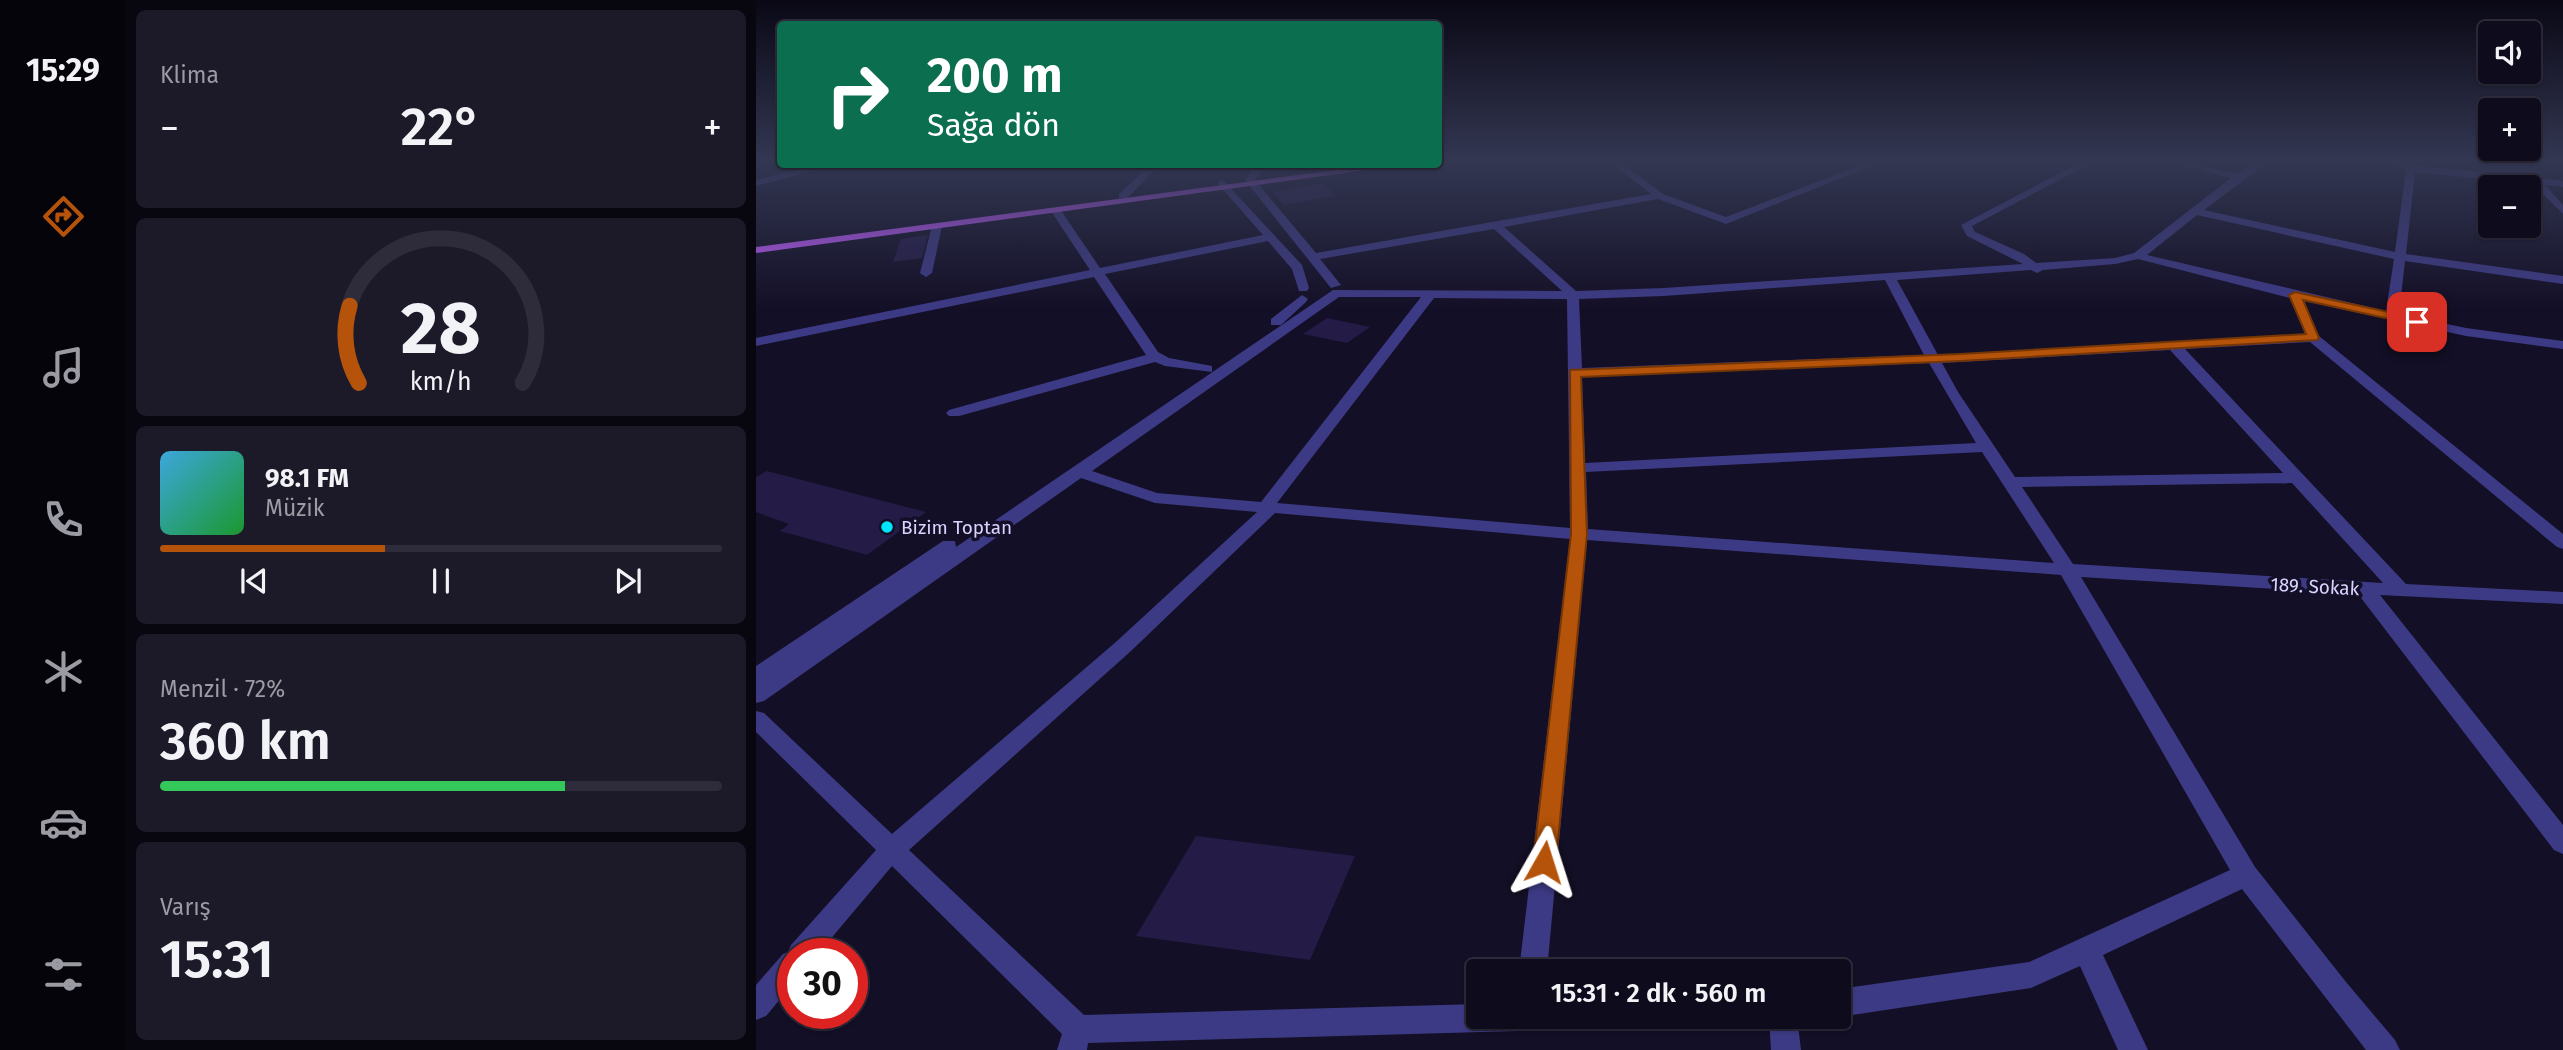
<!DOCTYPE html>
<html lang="tr">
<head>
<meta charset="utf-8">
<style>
	body { margin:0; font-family:"Fira Sans",sans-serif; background:#1c1929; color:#f1f3f6; height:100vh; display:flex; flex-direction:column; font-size:26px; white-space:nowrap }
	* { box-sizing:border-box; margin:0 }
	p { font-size:23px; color:#9b9ba3 }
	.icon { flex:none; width:38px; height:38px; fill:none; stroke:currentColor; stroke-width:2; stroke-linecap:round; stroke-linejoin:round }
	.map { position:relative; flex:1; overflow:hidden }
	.side { display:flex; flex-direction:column; gap:10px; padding:10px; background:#08060f; width:630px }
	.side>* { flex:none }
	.banner { position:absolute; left:21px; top:21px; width:665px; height:147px; border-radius:7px; box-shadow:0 2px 5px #0004,0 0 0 2px #2e2b3b; background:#0b6e4f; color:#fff; overflow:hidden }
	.buttons { position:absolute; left:1722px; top:21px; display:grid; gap:14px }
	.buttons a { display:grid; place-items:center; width:63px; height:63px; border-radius:7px; background:#0e0b1c; box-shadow:0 2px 5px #0004,0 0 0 2px #2e2b3b; font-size:35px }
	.speed { position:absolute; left:21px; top:938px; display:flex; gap:14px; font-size:35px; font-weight:700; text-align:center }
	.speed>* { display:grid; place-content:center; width:91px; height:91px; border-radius:50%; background:#0e0b1c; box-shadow:0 2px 5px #0004,0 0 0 2px #2e2b3b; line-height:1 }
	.speed .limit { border:10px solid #d22; background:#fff; color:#111 }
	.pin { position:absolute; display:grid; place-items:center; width:60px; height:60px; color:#fff; margin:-30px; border-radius:14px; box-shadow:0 4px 10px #0006 }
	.me { position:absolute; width:77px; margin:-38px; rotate:6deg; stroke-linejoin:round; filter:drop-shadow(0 0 5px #0008) }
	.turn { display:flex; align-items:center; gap:24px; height:147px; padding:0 35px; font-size:32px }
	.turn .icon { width:91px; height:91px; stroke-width:2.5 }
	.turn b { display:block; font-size:49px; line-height:60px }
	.big { font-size:52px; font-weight:600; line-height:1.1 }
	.side .tile { flex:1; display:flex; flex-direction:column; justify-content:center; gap:10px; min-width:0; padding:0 24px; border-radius:10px; background:#1c1929 }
	.side .dial { align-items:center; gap:0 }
	.dial svg { height:182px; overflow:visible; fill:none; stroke:#2e2b3b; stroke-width:7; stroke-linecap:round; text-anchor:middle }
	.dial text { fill:#f1f3f6; stroke:none }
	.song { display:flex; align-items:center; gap:21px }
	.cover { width:84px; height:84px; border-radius:10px; background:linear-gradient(135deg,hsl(200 70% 55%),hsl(130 70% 35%)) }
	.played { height:7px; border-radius:4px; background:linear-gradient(90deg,#b45309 40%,#2e2b3b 40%) }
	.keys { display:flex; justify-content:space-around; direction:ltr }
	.heat { display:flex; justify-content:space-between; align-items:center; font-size:38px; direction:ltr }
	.charge { height:10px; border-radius:5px; background:linear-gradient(90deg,#34c759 72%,#2e2b3b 0) }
	.trip { position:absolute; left:710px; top:959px; width:385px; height:70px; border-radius:7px; background:#0e0b1c; box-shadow:0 2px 5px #0004,0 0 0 2px #2e2b3b; font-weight:600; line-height:70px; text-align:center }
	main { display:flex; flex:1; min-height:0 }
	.tab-bar { display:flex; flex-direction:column; width:126px; justify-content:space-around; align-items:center; background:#06040b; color:#9b9ba3 }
	.tab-bar .icon { width:49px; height:49px }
	.tab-bar .current { color:#b45309 }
	.tab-bar b { font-size:32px; color:#f1f3f6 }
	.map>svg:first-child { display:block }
</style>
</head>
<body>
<main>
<nav class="tab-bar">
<b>15:29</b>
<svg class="icon current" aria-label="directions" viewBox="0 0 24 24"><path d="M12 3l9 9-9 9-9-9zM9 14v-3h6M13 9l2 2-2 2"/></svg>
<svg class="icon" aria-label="music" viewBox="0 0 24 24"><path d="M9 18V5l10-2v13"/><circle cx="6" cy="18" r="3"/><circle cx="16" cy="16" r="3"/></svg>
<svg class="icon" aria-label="phone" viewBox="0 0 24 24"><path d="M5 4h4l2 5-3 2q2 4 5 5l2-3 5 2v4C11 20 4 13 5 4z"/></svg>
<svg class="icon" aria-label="climate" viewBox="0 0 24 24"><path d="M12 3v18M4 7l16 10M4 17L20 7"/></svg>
<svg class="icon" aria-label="car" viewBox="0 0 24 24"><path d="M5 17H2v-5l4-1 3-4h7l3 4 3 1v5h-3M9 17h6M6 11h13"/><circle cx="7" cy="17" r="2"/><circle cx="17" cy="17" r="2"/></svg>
<svg class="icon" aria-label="filters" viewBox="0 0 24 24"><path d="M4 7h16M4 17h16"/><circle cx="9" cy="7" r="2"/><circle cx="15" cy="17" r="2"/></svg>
</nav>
<section class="side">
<div class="tile"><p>Klima</p>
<div class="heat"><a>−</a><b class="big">22°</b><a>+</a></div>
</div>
<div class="tile dial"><svg viewBox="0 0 100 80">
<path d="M14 69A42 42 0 1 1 86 69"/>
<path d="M14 69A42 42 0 0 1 10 35" stroke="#b45309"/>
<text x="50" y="56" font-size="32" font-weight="700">28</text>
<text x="50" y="72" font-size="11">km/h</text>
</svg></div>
<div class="tile">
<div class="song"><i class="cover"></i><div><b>98.1 FM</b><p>Müzik</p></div></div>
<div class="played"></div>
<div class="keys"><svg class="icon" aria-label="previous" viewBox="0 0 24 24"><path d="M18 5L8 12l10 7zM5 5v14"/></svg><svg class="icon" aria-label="pause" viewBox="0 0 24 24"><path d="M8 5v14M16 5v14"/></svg><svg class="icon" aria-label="next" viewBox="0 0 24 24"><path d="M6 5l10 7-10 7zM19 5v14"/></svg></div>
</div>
<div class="tile"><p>Menzil · 72%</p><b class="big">360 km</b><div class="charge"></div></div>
<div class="tile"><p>Varış</p><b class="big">15:31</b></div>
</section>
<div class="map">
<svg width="1807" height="1050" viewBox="0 0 1807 1050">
	<rect width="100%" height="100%" fill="#130f26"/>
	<g fill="#241b47">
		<path d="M567 183 579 196 527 205 517 192Z"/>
		<path d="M172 235 166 258 137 262 145 239Z"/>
		<path d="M571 318 614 327 591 343 547 334Z"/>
		<path d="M11 471 170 512 111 555 24 531 33 524 0 512V477Z"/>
		<path d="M440 836 599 856 554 960 380 936Z"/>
	</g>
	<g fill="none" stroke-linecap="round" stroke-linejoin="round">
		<g fill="#3d3a85" fill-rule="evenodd">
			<path d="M854 162H865L907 194 970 217 1113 162H1126L970 224 902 199 748 227 820 291 908 288 1267 264 1211 236 1205 225 1325 162H1337L1216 226 1219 232 1268 254 1280 263 1359 258 1378 253 1475 178 1413 162H1429L1481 174 1501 162H1512L1448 210 1639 252 1650 170 1630 162 1807 181V187L1789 185 1807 205V214L1777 184 1659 172 1650 254 1807 276V284L1649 261 1643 314 1710 328 1807 341V349L1710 336 1548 301 1563 336 1807 534V549L1801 547 1554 342 1429 349 1650 584 1807 592V604L1624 595 1807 825V854L1798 850 1602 594 1325 577 1499 867 1590 982 1639 1040 1644 1050H1610L1486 889 1347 955 1392 1050H1362L1324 966 1275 988 1083 1017V989L1273 962 1474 870 1305 575 831 540 791 971H763L814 539 519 513 375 651 153 850 328 1015 723 1004V1017H776L772 1027 762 1031 332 1043 331 1050H301L306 1034 136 866 62 954H37V984L10 1016 0 1020V985L27 954 32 952 35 945 120 850 0 732V711L8 713 136 834 361 641 501 512 399 503 325 478 8 701 0 703V666L187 541H199L200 547 577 290 806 291 738 229 564 259 585 285 575 288 489 180 501 164H510L499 180 560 253 895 194ZM1441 215 1638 259 1630 311 1391 255ZM1382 259 1534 298 1549 334 1182 355 1141 280 1275 270 1281 273 1287 270 1359 264ZM1129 280 1168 355 826 368 823 299 908 296ZM583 297H665L505 502 401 493 336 471ZM678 298 811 299 814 528 521 503ZM1414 350 1527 473 1259 477 1202 392 1186 363ZM1173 363 1220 443 829 463 826 377ZM1226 452 1298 563 832 529 830 472ZM1536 483 1627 583 1317 564 1266 487Z"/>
			<path d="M64 164H82L0 186V180Z"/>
			<path d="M395 164H405L371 198H363V194Z"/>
			<path d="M467 180 546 265 553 288 551 291H543L536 269 512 241 349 274 402 352 413 358 456 366V372L409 366 399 362 203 416H193L190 413 193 410 390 355 338 277 0 346V338L334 270 295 211 300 208 304 209 344 268 507 235 463 185V181Z"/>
			<path d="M181 223 186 226 176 273 170 277 164 273 176 226Z"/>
			<path d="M546 295 552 299 550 302 525 325H515V319Z"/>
			<path d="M1013 1017H1041L1045 1050H1015Z"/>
		</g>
		<path fill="#c25bff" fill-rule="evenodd" d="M625 164H655L0 253V247Z"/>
	</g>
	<linearGradient id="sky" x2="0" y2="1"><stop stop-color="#0a0815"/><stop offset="0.52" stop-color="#333752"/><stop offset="1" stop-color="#333752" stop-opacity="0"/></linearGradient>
	<rect width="1807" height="309" fill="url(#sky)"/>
	<path fill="#b45309" stroke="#753606" stroke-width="2" d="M1539 292 1661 318 1667 322 1661 325 1547 300 1563 338 1561 340 1204 361 825 377 831 534 800 862 796 869 788 872 780 869 777 862 815 534 814 370 1204 354 1550 334 1533 295Z"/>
	<circle fill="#00e5ff" stroke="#130f26" stroke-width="2.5" cx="131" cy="527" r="7"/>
	<g text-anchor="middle" stroke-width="7" stroke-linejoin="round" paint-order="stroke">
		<g font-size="19" fill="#d9d4ff" stroke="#130f26" text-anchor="start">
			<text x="145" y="534">Bizim Toptan</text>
		</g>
		<g font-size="19" fill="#d9d4ff" stroke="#130f26">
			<text transform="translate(1559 586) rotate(3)" y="7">189. Sokak</text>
		</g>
	</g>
</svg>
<div class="buttons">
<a><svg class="icon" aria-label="sound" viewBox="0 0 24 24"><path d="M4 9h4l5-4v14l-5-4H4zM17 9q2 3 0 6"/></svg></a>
<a>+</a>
<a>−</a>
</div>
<div class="speed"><div class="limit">30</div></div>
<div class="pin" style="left:1661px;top:322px;background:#d93025"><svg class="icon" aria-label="arrive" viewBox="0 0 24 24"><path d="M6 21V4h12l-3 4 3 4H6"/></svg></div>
<svg class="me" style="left:788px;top:862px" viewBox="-20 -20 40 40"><path d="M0-17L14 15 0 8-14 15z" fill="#b45309" stroke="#fff" stroke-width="4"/></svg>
<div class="trip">15:31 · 2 dk · 560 m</div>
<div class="banner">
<div class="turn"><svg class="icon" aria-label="right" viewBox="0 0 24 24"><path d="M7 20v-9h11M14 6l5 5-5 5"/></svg><div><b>200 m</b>Sağa dön</div></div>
</div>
</div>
</main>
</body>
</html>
